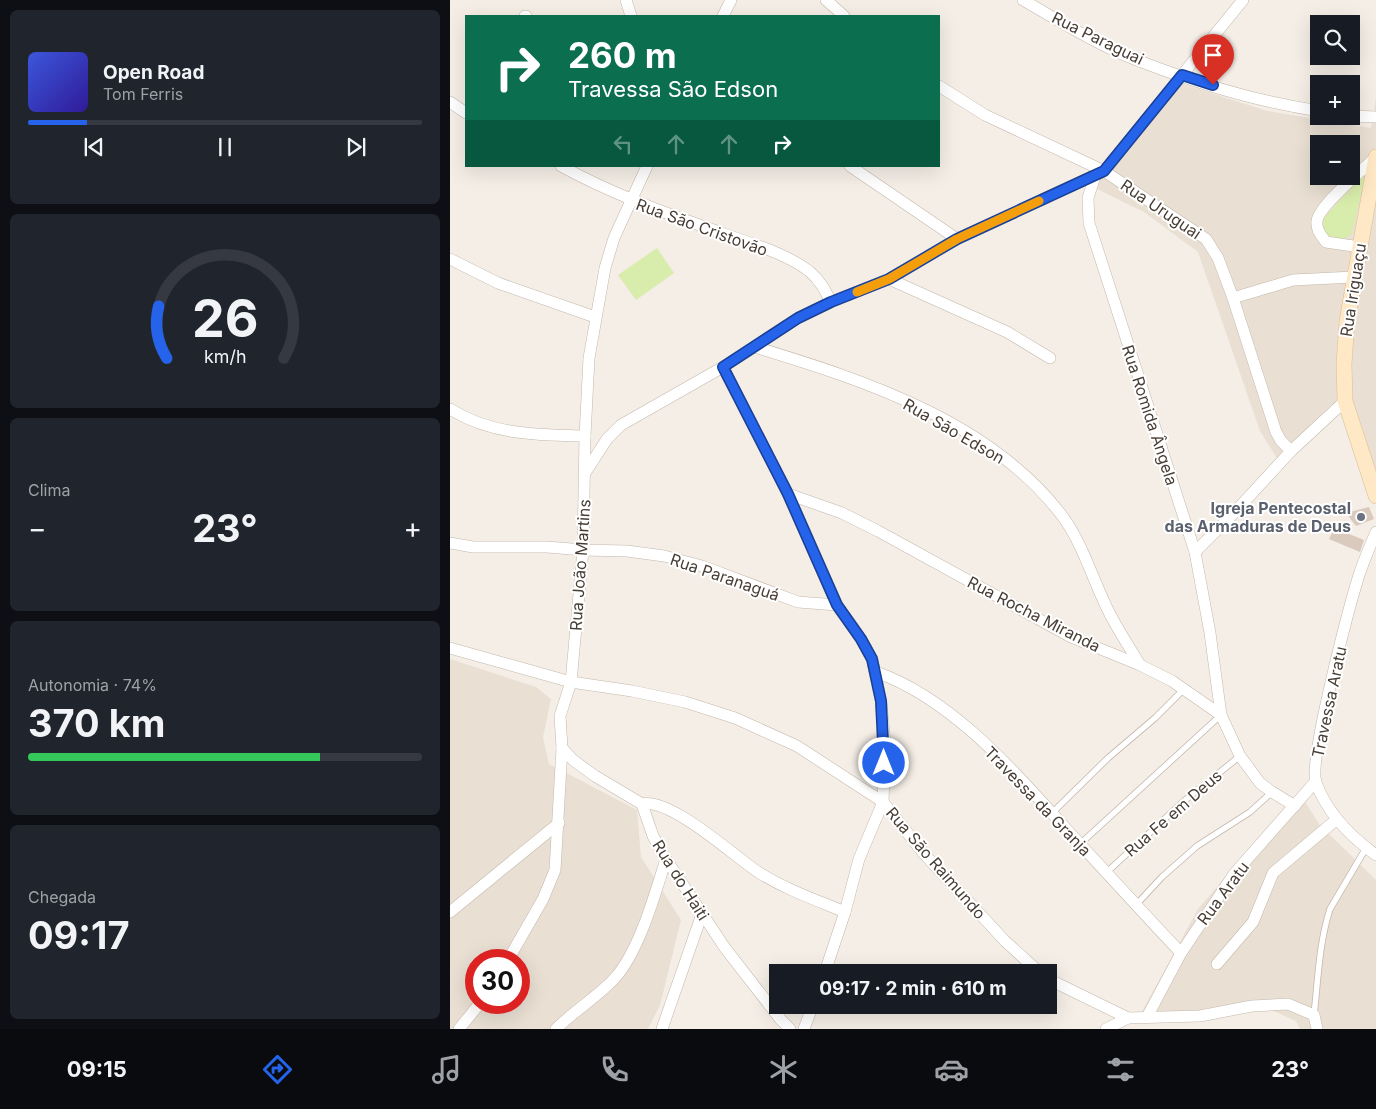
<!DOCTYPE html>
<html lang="pt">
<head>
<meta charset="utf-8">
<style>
	body { margin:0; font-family:Inter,sans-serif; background:#20242c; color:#f1f3f6; height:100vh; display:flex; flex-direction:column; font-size:19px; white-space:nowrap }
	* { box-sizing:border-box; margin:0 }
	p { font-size:16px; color:#9ea1a6 }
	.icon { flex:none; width:28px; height:28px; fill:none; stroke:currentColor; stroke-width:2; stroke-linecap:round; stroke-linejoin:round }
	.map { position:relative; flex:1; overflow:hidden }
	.drawer { display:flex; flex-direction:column; gap:10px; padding:10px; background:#0d0f14; width:450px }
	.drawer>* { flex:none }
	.top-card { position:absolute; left:15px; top:15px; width:475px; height:152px; border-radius:0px; box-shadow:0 5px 20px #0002; background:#0b6e4f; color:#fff; overflow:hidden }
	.buttons { position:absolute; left:860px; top:15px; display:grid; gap:10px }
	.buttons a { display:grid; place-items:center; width:50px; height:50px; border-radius:0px; background:#171b24; box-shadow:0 5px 20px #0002; font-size:25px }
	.speed { position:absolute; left:15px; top:949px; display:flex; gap:10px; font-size:25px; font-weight:700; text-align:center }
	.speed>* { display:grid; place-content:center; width:65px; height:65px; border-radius:50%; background:#171b24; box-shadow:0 5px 20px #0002; line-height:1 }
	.speed .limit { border:8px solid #d22; background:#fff; color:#111 }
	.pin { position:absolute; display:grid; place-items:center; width:42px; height:42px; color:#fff; margin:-51px -21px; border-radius:50% 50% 50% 0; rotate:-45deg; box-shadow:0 0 5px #0007 }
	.pin .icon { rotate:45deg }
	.me { position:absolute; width:55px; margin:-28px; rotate:0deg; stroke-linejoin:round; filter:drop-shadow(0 0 4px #0008) }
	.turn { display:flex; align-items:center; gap:18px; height:105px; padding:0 20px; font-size:22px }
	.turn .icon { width:65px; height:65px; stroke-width:2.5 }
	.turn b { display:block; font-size:35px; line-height:42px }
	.lanes { display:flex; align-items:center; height:48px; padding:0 20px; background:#0003; justify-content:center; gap:25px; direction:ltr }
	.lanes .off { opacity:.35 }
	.big { font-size:38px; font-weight:700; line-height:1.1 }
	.drawer .tile { flex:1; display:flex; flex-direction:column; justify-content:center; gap:8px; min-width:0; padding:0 18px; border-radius:8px; background:#20242c }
	.drawer .dial { align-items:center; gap:0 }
	.dial svg { height:130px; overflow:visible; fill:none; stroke:#363941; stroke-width:7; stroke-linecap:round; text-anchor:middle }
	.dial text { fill:#f1f3f6; stroke:none }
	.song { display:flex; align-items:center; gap:15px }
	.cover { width:60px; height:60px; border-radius:8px; background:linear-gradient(135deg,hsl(230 70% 55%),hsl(250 70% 35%)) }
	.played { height:5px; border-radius:2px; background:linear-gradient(90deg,#2563eb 15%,#363941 15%) }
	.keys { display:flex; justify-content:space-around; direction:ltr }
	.heat { display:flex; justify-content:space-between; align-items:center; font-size:28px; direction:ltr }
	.charge { height:8px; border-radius:4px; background:linear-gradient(90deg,#34c759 74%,#363941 0) }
	.trip { position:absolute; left:319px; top:964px; width:288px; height:50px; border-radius:0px; background:#171b24; box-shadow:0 5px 20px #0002; font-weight:700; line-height:50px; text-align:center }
	.menu { display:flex; height:80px; justify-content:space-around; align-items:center; background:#090b0e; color:#9ea1a6 }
	.menu .icon { width:35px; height:35px }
	.menu .selected { color:#2563eb }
	.menu b { font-size:22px; color:#f1f3f6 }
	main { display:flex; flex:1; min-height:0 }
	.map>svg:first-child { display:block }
</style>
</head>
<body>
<main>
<section class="drawer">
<div class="tile">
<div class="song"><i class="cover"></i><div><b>Open Road</b><p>Tom Ferris</p></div></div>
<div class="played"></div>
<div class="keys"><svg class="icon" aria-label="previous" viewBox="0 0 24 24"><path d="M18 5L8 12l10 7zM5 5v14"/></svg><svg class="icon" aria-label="pause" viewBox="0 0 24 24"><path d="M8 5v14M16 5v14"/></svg><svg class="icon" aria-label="next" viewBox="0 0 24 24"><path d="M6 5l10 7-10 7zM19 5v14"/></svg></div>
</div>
<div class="tile dial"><svg viewBox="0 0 100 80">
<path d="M14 69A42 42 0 1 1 86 69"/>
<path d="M14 69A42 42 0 0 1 9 37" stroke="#2563eb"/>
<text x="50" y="56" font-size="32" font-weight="700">26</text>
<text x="50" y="72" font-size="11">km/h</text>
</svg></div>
<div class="tile"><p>Clima</p>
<div class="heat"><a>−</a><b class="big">23°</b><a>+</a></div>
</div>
<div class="tile"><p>Autonomia · 74%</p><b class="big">370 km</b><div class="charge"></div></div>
<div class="tile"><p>Chegada</p><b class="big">09:17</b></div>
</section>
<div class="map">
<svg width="926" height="1029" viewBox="0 0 926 1029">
	<rect width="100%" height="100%" fill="#f4eee6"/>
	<g fill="#e9dfd3" fill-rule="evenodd">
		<path d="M721 80 817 111 921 128 926 98V473L906 411 881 405 827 458 810 431 748 252 694 212 637 184ZM869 144H901V176H869Z"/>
		<path d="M0 659 86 687 101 699 93 737 99 764 187 810 191 857 231 920 210 1005 198 1029H0ZM26 960H69V1002H26Z"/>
		<path d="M849 792 869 824 926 880V1029H850L846 1021 821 1010 688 1019 748 909Z"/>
	</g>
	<g fill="#d8ecab">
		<path d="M913 175 915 177 902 233C893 243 882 240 874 231L873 219Z"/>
		<path d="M207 248 224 273 186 300 168 275Z"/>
	</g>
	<g fill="#dacabd">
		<path d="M919 507 924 519 906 526 896 513Z"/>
		<path d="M884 528 914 540 910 552 879 539Z"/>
	</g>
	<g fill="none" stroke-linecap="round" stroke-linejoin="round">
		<defs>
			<g id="service">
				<path d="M602 813 658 758 705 718 734 689"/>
				<path d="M630 844 771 715"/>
				<path d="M657 872 734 801 790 756"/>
				<path d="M685 906 712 877 747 846 800 812 822 792"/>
				<path d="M864 1015C868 980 869 943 880 909L916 848"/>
			</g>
			<g id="minor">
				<path d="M176 0 181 16"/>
				<path d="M376 0 394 16"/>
				<path d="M573 0C606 19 639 40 674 55 736 80 803 101 869 111"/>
				<path d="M75 16H76"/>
				<path d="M273 16 281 0"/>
				<path d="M489 86 535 115 654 171 756 239 768 258 783 298 826 432 831 441 841 451"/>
				<path d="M0 102 16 113"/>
				<path d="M901 116 926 117"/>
				<path d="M111 166C162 194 215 213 269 232 298 243 334 252 359 271 370 280 375 290 381 302"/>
				<path d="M400 166 507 239"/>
				<path d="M645 176 638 198 639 223 745 552 760 633 771 715"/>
				<path d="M910 247 876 242C871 235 866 230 867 221 869 205 913 170 926 157"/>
				<path d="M0 259 48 283 145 317"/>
				<path d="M439 279 557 332 600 358"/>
				<path d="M783 298 843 280 904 277"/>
				<path d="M305 347C414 380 542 422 613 517 632 543 642 577 656 606 665 626 679 646 690 665"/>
				<path d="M273 367 338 494 387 605 411 639 422 659 431 701 435 744 433 802 409 859 395 912 375 972"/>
				<path d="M0 409C41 435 88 435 135 436"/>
				<path d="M135 473 157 439 171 425 273 367 348 318 381 302 439 279 507 239 654 171 793 0"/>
				<path d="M338 494 392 513 428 531 621 637 690 665 722 681 771 715 790 756 810 783 822 792 845 806"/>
				<path d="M926 532C920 546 914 560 909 575 900 604 858 761 866 783 877 812 901 837 926 855"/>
				<path d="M0 543 23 547H97L133 550 177 551 214 556 252 566 348 602 387 605"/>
				<path d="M745 552 782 515 841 451 895 401"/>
				<path d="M0 648 121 682 182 691 235 702 285 718 347 746 433 802 475 855 555 941 589 972"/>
				<path d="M426 672C508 701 573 782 630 844 664 881 697 917 731 953"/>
				<path d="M112 748 123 760 145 776 192 804 203 836 216 859 275 948 331 1020 340 1029"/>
				<path d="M192 804C220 797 284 856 308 872 335 889 366 900 395 912"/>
				<path d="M0 912 109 823"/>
				<path d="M58 960 93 899 105 870 112 748 110 716 121 682 133 550 135 436 139 358 155 268 164 238 197 166"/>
				<path d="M767 964 803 922 823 873 887 819"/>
				<path d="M598 979 678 1018"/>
				<path d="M697 1017 731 953 784 874 866 781"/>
				<path d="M9 1029 31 1002"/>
				<path d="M106 1029C124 1011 147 997 164 979 189 952 205 894 216 859"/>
				<path d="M212 1029 252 914"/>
				<path d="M354 1029 363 1005"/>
				<path d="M656 1029 678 1018 750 1016 802 1006 838 1004 864 1015 867 1029"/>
			</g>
			<path id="secondary" d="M926 157 897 321 894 364 895 401 926 496"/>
		</defs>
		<use href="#service" stroke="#c3b7ab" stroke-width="7"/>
		<use href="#minor" stroke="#c3b7ab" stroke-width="12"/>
		<use href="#secondary" stroke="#dbbd94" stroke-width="16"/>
		<use href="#service" stroke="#fff" stroke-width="5.5"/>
		<use href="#minor" stroke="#fff" stroke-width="11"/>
		<use href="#secondary" stroke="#ffe8c5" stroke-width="15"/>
	</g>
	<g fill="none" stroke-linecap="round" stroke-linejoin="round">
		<defs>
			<path id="route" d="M434 763 431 701 422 659 411 639 387 605 338 494 273 367 348 318 381 302 439 279 507 239 654 171 732 75 763 85"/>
		</defs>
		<use href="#route" stroke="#184099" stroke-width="12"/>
		<use href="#route" stroke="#2563eb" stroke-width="9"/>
		<path stroke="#f59e0b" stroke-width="9" d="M407 292 439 279 507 239 589 201"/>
	</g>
	<circle fill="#6b7280" stroke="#fff" stroke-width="2" cx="911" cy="517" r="5"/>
	<g text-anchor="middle" stroke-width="4" stroke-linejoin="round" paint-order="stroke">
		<g font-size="16" fill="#473d35" stroke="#fff">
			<text transform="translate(648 38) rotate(26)" y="6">Rua Paraguai</text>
			<text transform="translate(711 209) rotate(34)" y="6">Rua Uruguai</text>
			<text transform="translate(252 227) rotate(20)" y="6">Rua São Cristovão</text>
			<text transform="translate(903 290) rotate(-81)" y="6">Rua Iriguaçu</text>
			<text transform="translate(700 415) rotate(72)" y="6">Rua Romida Ângela</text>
			<text transform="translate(504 431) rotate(30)" y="6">Rua São Edson</text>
			<text transform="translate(130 565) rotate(-86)" y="6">Rua João Martins</text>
			<text transform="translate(275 577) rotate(19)" y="6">Rua Paranaguá</text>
			<text transform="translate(584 614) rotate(27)" y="6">Rua Rocha Miranda</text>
			<text transform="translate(879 702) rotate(-78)" y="6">Travessa Aratu</text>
			<text transform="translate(588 801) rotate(46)" y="6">Travessa da Granja</text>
			<text transform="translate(723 813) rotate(-41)" y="6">Rua Fe em Deus</text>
			<text transform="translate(486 863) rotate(49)" y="6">Rua São Raimundo</text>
			<text transform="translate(231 880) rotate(58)" y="6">Rua do Haiti</text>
			<text transform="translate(773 893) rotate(-53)" y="6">Rua Aratu</text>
		</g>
		<g font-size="16" font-weight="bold" fill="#5b616d" stroke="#fff" text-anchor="end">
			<text x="901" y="514">Igreja Pentecostal<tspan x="901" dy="18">das Armaduras de Deus</tspan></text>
		</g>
	</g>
</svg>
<div class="buttons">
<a><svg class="icon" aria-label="search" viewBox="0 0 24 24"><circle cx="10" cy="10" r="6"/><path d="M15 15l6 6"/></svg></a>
<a>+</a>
<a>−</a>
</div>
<div class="speed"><div class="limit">30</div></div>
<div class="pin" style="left:763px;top:85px;background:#d93025"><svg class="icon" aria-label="arrive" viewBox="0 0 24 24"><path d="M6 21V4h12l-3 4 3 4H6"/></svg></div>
<svg class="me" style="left:434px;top:763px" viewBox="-20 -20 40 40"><circle r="17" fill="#2563eb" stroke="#fff" stroke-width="3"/><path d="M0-11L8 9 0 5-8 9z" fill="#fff"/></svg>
<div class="trip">09:17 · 2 min · 610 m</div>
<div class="top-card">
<div class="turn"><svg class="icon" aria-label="right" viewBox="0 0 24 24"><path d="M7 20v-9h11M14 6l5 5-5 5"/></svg><div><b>260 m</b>Travessa São Edson</div></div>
<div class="lanes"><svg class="icon off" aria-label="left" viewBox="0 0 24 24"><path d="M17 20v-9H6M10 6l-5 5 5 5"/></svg><svg class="icon off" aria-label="ahead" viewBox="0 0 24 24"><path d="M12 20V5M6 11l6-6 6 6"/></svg><svg class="icon off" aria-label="ahead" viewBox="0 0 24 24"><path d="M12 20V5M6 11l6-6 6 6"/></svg><svg class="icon" aria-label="right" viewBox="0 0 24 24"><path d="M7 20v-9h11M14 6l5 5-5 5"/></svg></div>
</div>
</div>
</main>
<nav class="menu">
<b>09:15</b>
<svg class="icon selected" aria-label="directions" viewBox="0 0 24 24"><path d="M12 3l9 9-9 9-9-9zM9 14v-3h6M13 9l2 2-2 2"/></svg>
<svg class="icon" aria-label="music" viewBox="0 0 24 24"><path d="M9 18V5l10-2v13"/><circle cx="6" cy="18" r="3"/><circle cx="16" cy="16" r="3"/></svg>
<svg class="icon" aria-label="phone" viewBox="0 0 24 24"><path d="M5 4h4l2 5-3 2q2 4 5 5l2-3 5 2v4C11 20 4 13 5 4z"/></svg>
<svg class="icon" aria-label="climate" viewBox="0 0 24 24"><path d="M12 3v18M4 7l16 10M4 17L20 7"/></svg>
<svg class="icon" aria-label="car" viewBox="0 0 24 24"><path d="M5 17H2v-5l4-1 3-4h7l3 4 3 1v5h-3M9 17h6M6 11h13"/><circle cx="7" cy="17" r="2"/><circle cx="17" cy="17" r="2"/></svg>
<svg class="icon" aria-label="filters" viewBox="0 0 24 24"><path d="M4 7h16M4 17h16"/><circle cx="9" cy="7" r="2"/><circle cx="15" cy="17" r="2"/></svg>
<b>23°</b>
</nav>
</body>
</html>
